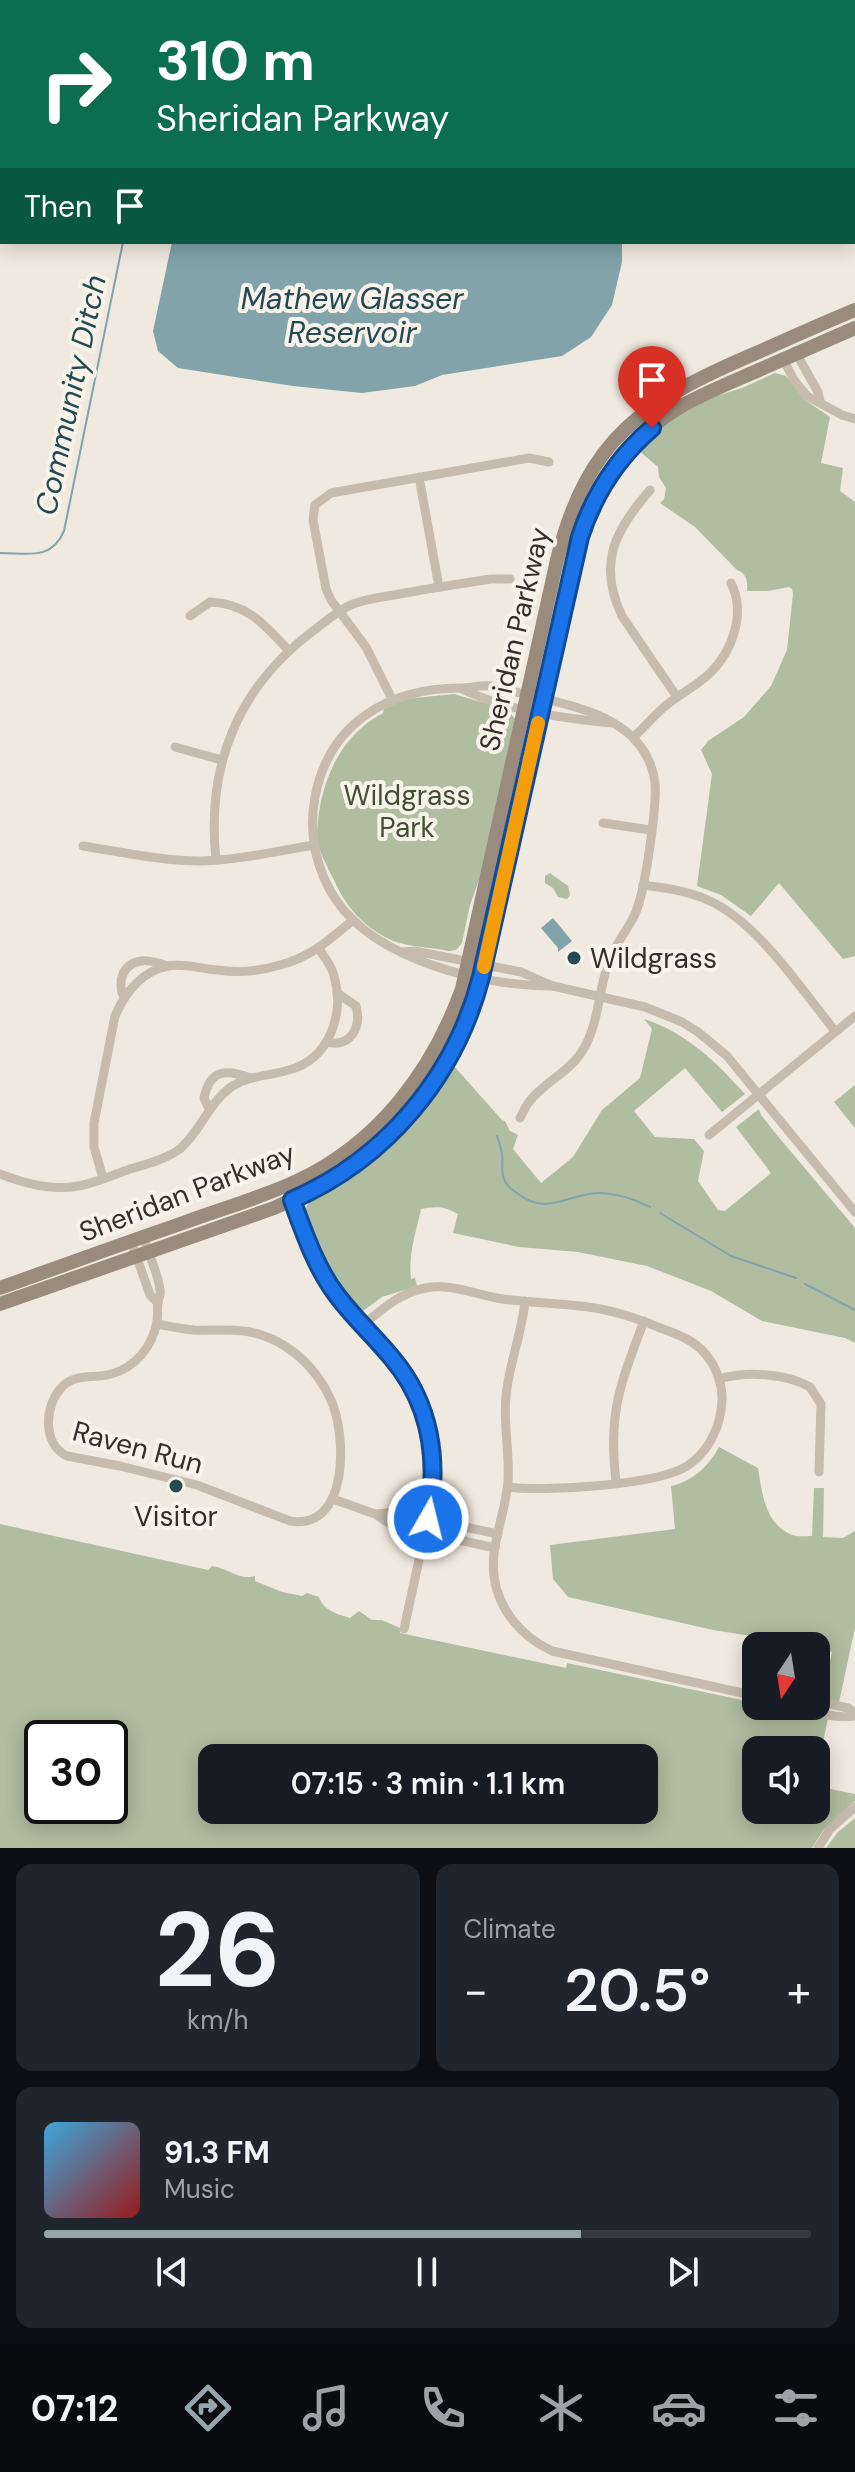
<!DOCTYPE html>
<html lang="en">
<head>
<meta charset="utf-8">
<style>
	body { margin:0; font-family:"DM Sans",sans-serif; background:#20242c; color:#f1f3f6; height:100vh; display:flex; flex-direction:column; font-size:30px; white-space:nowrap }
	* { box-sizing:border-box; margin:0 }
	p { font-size:26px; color:#9ea1a6 }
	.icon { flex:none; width:44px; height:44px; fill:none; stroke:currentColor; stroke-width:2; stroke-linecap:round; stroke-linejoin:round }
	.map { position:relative; height:1848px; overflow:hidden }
	.sheet { display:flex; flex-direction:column; gap:16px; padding:16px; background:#0d0f14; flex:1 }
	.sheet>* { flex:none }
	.top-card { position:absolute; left:0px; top:0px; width:856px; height:244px; box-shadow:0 4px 20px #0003; background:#0b6e4f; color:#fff; overflow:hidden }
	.needle { width:52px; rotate:192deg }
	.fabs { position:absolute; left:742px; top:1632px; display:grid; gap:16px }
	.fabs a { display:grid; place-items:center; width:88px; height:88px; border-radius:16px; background:#171b24; box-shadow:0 4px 20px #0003; font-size:40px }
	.speed { position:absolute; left:24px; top:1720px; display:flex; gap:16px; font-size:40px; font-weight:700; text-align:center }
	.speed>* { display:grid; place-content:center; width:104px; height:104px; border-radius:50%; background:#171b24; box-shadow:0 4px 20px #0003; line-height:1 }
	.speed .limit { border:4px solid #111; border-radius:12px; background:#fff; color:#111 }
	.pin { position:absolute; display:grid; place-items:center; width:68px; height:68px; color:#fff; margin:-82px -34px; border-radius:50% 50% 50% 0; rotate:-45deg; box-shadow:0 0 8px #0007 }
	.pin .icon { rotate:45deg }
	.me { position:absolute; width:88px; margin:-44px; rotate:8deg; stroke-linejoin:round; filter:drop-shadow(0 0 6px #0008) }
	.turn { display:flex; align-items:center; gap:28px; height:168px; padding:0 24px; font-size:36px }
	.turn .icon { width:104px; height:104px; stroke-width:2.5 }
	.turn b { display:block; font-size:56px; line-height:68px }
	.then { display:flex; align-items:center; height:76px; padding:0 24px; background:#0003; gap:16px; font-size:30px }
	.big { font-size:60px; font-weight:600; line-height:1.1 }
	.sheet .tile { flex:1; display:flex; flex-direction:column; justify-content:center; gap:12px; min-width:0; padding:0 28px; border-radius:16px; background:#20242c }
	.sheet .dial { align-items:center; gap:0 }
	.dial b { font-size:104px; line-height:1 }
	.song { display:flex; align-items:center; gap:24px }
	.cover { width:96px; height:96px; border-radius:12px; background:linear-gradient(135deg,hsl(200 70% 55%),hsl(0 70% 35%)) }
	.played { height:8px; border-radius:4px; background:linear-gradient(90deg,#95a6ac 70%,#363941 70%) }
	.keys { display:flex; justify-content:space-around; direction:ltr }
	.heat { display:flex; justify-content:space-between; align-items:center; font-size:44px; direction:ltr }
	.sheet .tiles { flex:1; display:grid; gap:16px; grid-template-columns:1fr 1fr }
	.tile:last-child { grid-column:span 2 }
	.trip { position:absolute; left:198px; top:1744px; width:460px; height:80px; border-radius:16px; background:#171b24; box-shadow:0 4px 20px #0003; font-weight:600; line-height:80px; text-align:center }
	.menu { display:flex; height:128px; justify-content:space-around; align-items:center; background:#090b0e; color:#9ea1a6 }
	.menu .icon { width:56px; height:56px }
	.menu .on { color:#95a6ac }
	.menu b { font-size:36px; color:#f1f3f6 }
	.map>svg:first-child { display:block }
</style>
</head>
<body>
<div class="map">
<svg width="855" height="1848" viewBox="0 0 855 1848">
	<rect width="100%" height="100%" fill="#f0e9df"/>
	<g fill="#b0bda0" fill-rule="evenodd">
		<path d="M775 373 786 376 805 400 830 417 821 463 843 468 840 491 855 502V956L843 959 779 883 751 916 721 895 697 886 712 774 701 750 708 741 744 717 771 686 787 650 793 594 792 589 789 587 768 591H747C748 581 746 573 737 570L695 527 660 503 664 499 666 488 659 477 658 467 637 449 678 415 707 399 742 388Z"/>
		<path d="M454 694 508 710 515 719 481 875 470 905 462 943 456 950 449 951C426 946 404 948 383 936 348 915 341 894 324 860 321 853 317 845 317 837 318 788 337 737 383 713L384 709 405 699Z"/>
		<path d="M550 873 568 886 570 895 567 899 558 897 553 888 545 883V876Z"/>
		<path d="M644 1019C687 1033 715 1061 745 1094L722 1112 685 1068 634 1111 655 1137 694 1139 704 1151 698 1181 718 1210 725 1211 771 1173 736 1127 759 1109 761 1115 777 1135 855 1228V1343L845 1338 762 1321 711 1291 647 1266 578 1252 519 1247 453 1233 458 1214C445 1206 435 1206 421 1209 416 1233 408 1254 411 1279L415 1278 417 1286 382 1297 363 1311 357 1310C329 1279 319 1250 304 1213L310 1199 351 1175 373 1159 403 1131 437 1090 453 1065 502 1120 505 1121 510 1131 518 1135 513 1149 541 1183 573 1157 602 1110 640 1078 652 1029Z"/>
		<path d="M855 1085V1128L834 1102Z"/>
		<path d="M719 1447 758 1468C762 1493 765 1524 792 1535 797 1537 806 1536 812 1536L814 1488H824L823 1537 843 1538 855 1531V1628L839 1702 822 1699 832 1652 816 1648V1646L713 1630 568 1597 553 1579 550 1545 675 1529 671 1486C693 1481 708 1467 719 1447Z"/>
		<path d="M0 1524 208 1570 212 1566C228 1568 240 1581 255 1576V1581L282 1592 302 1596 307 1593 319 1597C324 1611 337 1614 350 1618L359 1611 372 1620H382L400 1628V1633L566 1668 567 1663 756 1703V1706H770L828 1718 816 1777V1750H756V1810H816V1786L855 1794V1801L824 1829 812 1848H0ZM42 1738H110V1806H42ZM212 1758H644V1810H212Z"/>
		<path d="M855 1818V1848H826L838 1832Z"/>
	</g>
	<g fill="#81a3a9">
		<path d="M172 242H622V262L612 305 591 337 562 356 442 375 415 386 362 393 293 386 178 368 158 351 153 331Z"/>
		<path d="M553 918 572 941 558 952V948L541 928Z"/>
	</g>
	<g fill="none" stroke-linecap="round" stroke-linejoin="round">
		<g stroke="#81a3a9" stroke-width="2">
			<path d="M147 2 153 0"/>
			<path d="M0 553C28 553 51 561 64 531L123 242"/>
			<path d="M497 1136C499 1142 501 1148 502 1154 503 1162 501 1172 504 1179 506 1185 512 1190 517 1193 548 1218 569 1192 601 1193 619 1194 635 1199 650 1207"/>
			<path d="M660 1213 731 1256 796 1278"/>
			<path d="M805 1284 855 1310"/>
		</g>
		<g stroke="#c6bbac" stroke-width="9">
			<path d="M795 351 818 392 820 401"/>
			<path d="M782 357 794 380 807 396 842 415 855 419"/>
			<path d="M419 477 439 587"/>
			<path d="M650 490C615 531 597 563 622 616L677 697"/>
			<path d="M190 616 210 602C247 603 265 625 289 651"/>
			<path d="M462 689C507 711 562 718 611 723"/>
			<path d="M392 699 366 647 331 600 326 589 313 520 315 505 331 493 529 458 549 462"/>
			<path d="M633 738C643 728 653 717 664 707 678 695 695 687 709 674 733 651 746 613 731 583"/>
			<path d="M175 747 222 760"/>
			<path d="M603 823 651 830"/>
			<path d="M83 846C122 852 162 861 201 861 239 860 277 851 314 845"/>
			<path d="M216 860C206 767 237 688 313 631 325 622 338 610 353 604 366 599 381 597 394 595 426 589 458 584 491 579H510"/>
			<path d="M643 885C666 888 689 891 710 901 758 923 802 990 835 1031"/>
			<path d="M403 952 415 951 521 972 553 986 645 1007 682 1022 698 1032 727 1056 855 1212"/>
			<path d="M124 998C117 982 122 964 141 961 150 959 160 964 168 966"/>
			<path d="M326 1042C350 1048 362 1028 356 1006L337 993"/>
			<path d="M209 1109 204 1098C210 1069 226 1069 250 1078"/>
			<path d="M520 1118C523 1113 525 1107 529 1102 543 1083 568 1073 581 1053 598 1028 598 995 607 967 612 947 627 932 635 914 645 893 657 806 655 783 647 722 586 709 537 697 521 694 505 688 490 686 480 685 470 688 460 688 389 688 329 723 315 797 308 833 316 870 336 900 378 961 483 986 553 986"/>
			<path d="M709 1135 855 1016"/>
			<path d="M0 1174C23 1183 53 1191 78 1186 95 1183 113 1175 130 1169 147 1164 167 1159 181 1148 201 1130 209 1103 231 1087 249 1075 270 1076 289 1070 330 1059 345 1013 334 976 332 966 325 958 319 949"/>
			<path d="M103 1178 94 1147V1123L115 1016C125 993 142 971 168 966 184 963 201 969 218 970 238 973 260 971 280 965 311 957 329 940 353 920"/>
			<path d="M290 1196 317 1263 326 1279 405 1375 422 1408 428 1426 434 1463 432 1500 404 1629"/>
			<path d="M143 1237C149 1254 158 1273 160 1290 161 1297 159 1296 158 1302 157 1309 158 1315 157 1321 153 1346 135 1368 111 1374 94 1379 77 1373 63 1386 44 1404 42 1444 67 1456L120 1466 197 1485 290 1521C349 1531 347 1436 331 1400 320 1376 302 1355 278 1342 248 1326 225 1331 194 1330 181 1329 169 1326 157 1324"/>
			<path d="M131 1241 150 1295 158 1303"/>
			<path d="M525 1301C522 1333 509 1364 506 1396 503 1425 510 1453 508 1482 506 1506 497 1529 494 1554 489 1597 514 1633 552 1651L756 1696"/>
			<path d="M363 1325C382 1309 400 1293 425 1288 452 1283 476 1295 503 1299 531 1303 560 1303 588 1307 614 1310 639 1319 663 1329 677 1334 690 1339 701 1349 717 1365 725 1388 721 1410 718 1432 706 1454 687 1466 658 1485 544 1492 508 1487"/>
			<path d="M719 1379C746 1371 785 1373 810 1387L821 1404 819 1472"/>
			<path d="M616 1482C608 1412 620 1385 644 1321"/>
			<path d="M333 1499 375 1514 392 1525 495 1548"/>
			<path d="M376 1514 395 1512 498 1534"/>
			<path d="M816 1701 848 1708 855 1713"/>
			<path d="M801 1706C818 1713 836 1719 855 1716"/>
			<path d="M818 1848 830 1829 855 1807"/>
		</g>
		<g stroke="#9a8b7d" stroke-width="14">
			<path d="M0 1288C61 1266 122 1244 183 1223 221 1209 260 1198 297 1181 378 1143 432 1072 462 989L557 560C587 438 644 401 754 354 788 339 821 324 855 310"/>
			<path d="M0 1304 274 1208C381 1161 442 1100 479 986L576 555C592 492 628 437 685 404 709 391 734 381 759 370 791 356 823 342 855 328"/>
		</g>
	</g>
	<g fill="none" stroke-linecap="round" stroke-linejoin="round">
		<defs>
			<path id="route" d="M428 1519C439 1461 431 1404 392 1358 374 1336 352 1316 336 1294 315 1266 304 1232 292 1200 386 1159 455 1077 481 977L580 537C594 494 618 457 652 428"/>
		</defs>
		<use href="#route" stroke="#114b97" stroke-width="20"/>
		<use href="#route" stroke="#1a73e8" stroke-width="14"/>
		<path stroke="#f59e0b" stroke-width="14" d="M484 967 538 723"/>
	</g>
	<g fill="#244952" stroke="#f8f3ea" stroke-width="3">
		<circle cx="574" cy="958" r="8"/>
		<circle cx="176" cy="1486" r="8"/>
	</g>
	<g text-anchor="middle" stroke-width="8" stroke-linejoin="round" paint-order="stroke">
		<g font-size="28" fill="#352f2a" stroke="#f8f3ea">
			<text transform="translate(514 639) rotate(-77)" y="10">Sheridan Parkway</text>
			<text transform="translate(187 1192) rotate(-21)" y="10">Sheridan Parkway</text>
			<text transform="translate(138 1447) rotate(15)" y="10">Raven Run</text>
		</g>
		<g font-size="28" fill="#415031" stroke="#f8f3ea">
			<text x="407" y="805">Wildgrass<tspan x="407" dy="32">Park</tspan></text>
		</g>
		<g font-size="28" fill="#352f2a" stroke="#f8f3ea" text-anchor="start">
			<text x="590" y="968">Wildgrass</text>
			<text x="176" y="1526" text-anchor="middle">Visitor</text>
		</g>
		<g font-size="30" font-style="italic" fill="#244952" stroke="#f8f3ea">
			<text x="352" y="309">Mathew Glasser<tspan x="352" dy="34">Reservoir</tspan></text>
			<text transform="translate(71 395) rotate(-78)" y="10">Community Ditch</text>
		</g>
	</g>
</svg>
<div class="fabs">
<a><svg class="needle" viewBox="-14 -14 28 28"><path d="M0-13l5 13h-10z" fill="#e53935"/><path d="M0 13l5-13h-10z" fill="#9ea1a6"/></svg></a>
<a><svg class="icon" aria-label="sound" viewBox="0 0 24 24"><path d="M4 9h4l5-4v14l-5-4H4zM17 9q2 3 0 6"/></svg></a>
</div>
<div class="speed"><div class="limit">30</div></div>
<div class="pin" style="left:652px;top:428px;background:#d93025"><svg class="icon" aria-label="arrive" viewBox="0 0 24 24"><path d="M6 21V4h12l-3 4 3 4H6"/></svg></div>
<svg class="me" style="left:428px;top:1519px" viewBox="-20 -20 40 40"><circle r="17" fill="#1a73e8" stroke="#fff" stroke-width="3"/><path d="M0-11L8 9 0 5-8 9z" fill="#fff"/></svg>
<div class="trip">07:15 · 3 min · 1.1 km</div>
<div class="top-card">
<div class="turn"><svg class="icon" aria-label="right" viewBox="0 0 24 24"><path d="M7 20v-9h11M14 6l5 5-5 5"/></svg><div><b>310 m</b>Sheridan Parkway</div></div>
<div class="then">Then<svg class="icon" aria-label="arrive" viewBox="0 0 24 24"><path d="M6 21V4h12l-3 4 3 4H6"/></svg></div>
</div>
</div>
<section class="sheet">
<div class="tiles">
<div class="tile dial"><b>26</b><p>km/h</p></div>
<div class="tile"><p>Climate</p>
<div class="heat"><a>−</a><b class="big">20.5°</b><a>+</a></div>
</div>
<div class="tile">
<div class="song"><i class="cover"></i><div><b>91.3 FM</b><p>Music</p></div></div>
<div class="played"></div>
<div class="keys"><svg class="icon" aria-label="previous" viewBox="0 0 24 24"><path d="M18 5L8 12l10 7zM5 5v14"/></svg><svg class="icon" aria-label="pause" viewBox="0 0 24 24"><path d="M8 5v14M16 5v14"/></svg><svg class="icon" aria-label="next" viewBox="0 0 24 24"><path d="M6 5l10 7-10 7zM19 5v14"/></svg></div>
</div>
</div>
</section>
<nav class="menu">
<b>07:12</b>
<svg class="icon on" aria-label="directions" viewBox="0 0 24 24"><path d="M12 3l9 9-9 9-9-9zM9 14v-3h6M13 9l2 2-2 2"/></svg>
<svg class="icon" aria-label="music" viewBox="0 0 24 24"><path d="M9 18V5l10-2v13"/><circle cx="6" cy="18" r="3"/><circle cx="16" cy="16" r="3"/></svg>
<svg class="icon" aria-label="phone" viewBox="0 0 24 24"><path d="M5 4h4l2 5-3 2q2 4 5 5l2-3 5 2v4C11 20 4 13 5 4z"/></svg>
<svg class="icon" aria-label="climate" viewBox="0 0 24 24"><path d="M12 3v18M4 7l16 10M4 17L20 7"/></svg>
<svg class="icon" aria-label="car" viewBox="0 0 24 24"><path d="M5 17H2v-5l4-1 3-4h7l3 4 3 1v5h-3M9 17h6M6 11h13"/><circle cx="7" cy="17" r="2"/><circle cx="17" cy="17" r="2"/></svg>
<svg class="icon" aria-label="filters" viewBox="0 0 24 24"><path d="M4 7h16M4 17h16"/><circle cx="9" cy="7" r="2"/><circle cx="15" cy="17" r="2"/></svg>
</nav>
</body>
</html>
